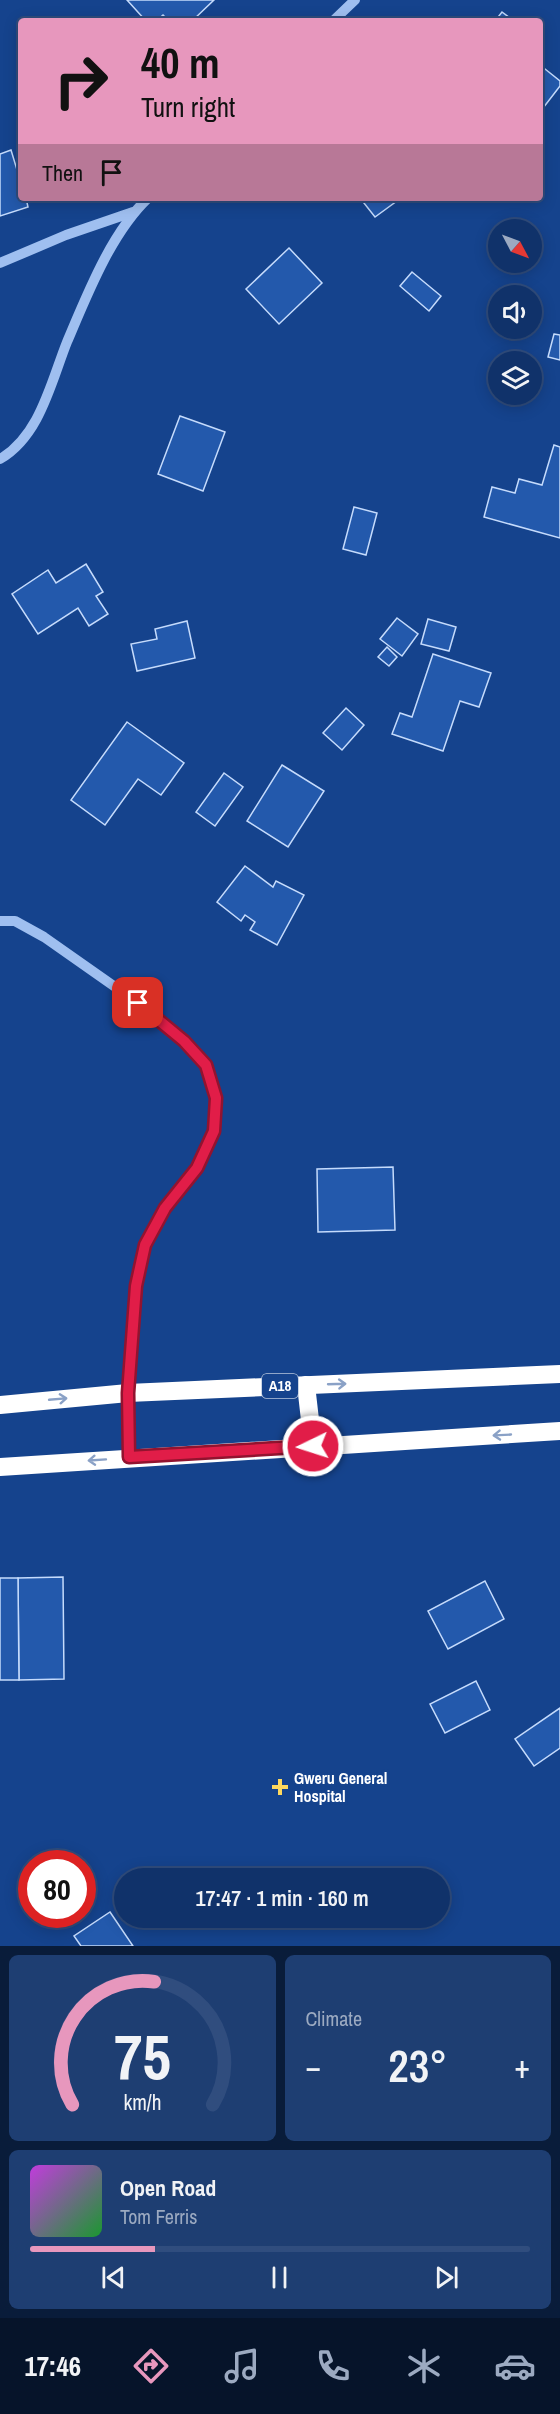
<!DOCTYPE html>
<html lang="en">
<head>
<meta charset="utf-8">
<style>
	body { margin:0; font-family:"Archivo Narrow",sans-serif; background:#1e3e72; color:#f1f3f6; height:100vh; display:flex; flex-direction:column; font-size:22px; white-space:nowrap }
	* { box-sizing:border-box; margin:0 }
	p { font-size:20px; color:#9caac1 }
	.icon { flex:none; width:33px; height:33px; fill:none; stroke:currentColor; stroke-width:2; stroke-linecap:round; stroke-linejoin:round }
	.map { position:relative; height:1946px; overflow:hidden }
	.drawer { display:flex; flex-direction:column; gap:9px; padding:9px; background:#091c3a; flex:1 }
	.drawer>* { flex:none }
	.top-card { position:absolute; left:18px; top:18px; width:525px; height:183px; border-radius:6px; box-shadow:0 3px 15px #0003,0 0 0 2px #304d7e; background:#e797bd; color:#111; overflow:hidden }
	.needle { width:39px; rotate:131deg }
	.fabs { position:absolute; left:488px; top:219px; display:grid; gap:12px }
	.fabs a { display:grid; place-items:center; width:54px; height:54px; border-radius:50%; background:#10326a; box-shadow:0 3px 15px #0003,0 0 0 2px #304d7e; font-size:30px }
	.speed { position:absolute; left:18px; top:1850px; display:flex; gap:12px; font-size:30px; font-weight:700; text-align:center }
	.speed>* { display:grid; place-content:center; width:78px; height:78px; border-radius:50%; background:#10326a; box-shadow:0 3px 15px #0003,0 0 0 2px #304d7e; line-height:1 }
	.speed .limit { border:9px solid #d22; background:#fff; color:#111 }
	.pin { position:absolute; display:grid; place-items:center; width:51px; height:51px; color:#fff; margin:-26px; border-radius:12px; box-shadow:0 3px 9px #0006 }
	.me { position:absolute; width:66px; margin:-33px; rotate:266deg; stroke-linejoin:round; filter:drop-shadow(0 0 4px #0008) }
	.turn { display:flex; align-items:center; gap:21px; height:126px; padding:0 24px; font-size:27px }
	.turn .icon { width:78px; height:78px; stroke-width:2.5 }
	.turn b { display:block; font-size:42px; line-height:51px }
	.then { display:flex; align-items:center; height:57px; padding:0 24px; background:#0003; gap:12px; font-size:22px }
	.big { font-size:45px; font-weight:600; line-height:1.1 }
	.drawer .widget { flex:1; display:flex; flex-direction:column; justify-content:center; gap:9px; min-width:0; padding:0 21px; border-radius:9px; background:#1e3e72 }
	.drawer .dial { align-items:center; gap:0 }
	.dial svg { height:156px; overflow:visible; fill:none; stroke:#304d7e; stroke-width:7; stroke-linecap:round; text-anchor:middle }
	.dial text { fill:#f1f3f6; stroke:none }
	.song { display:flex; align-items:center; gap:18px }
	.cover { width:72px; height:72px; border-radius:9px; background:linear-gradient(135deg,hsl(290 70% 55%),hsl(130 70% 35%)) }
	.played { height:6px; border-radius:3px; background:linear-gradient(90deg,#e797bd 25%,#304d7e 25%) }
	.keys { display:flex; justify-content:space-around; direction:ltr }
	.heat { display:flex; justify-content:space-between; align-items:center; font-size:33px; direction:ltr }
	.drawer .tiles { flex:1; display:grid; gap:9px; grid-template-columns:1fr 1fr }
	.widget:last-child { grid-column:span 2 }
	.trip { position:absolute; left:114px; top:1868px; width:336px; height:60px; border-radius:30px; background:#10326a; box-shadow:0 3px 15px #0003,0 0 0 2px #304d7e; font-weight:600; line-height:60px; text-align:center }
	.tabs { display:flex; height:96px; justify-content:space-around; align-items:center; background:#06142a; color:#9caac1 }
	.tabs .icon { width:42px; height:42px }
	.tabs .current { color:#e797bd }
	.tabs b { font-size:27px; color:#f1f3f6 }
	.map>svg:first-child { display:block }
</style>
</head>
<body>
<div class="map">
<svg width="560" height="1946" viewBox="0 0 560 1946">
	<rect width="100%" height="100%" fill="#15438d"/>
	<g fill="#2359ac" stroke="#c5dbfc" stroke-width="1.5">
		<path d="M127 0H214L192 21H169L163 15 156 21H146Z"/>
		<path d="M502 12 514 21H495Z"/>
		<path d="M540 65 560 81V86L540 112Z"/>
		<path d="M11 150 21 183V198H26L28 207 0 216V154Z"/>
		<path d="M360 198H401L375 217Z"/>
		<path d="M289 248 322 283 279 324 246 289Z"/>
		<path d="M412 272 441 296 429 311 400 286Z"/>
		<path d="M554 334 560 335V360L548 357Z"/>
		<path d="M180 416 225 432 203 491 158 474Z"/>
		<path d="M554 445 560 447V538L484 517 492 487 515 493 519 479 542 485Z"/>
		<path d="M354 507 377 513 366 555 343 549Z"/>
		<path d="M86 564 103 592 96 596 108 614 89 626 78 608 38 634 12 594 48 570 56 583Z"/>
		<path d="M397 618 418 634 402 656 380 639Z"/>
		<path d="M428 619 456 627 449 651 421 644Z"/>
		<path d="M187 621 195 658 137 671 131 644 157 639 155 629Z"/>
		<path d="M387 647 397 657 389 666 378 657Z"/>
		<path d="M433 654 491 673 479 707 460 701 443 751 392 734 400 713 412 717Z"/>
		<path d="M346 708 364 725 342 750 323 733Z"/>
		<path d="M127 722 184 763 161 795 138 779 105 825 71 800Z"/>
		<path d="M282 765 324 791 288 847 247 821Z"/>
		<path d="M224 773 243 787 215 826 196 812Z"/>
		<path d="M245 866 273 887 276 881 304 895 277 945 250 930 255 922 245 915 241 921 217 902Z"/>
		<path d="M393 1167 395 1230 318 1232 317 1169Z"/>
		<path d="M63 1577 64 1679 19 1680 18 1578Z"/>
		<path d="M0 1578H18L19 1680H0Z"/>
		<path d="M485 1581 504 1619 448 1649 428 1611Z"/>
		<path d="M476 1681 490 1710 445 1733 430 1704Z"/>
		<path d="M560 1708V1748L534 1766 515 1739Z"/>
		<path d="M110 1912 133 1946H81L74 1936Z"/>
	</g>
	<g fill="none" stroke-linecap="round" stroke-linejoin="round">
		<g stroke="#9fbff0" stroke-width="10">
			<path d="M333 21 355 0"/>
			<path d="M0 263 66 235 133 212"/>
			<path d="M0 459C40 436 51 382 67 342 87 295 111 233 148 198"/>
			<path d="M0 921H15L44 937 138 1003 184 1041 206 1065 216 1098 214 1131 197 1168 166 1208 145 1245 136 1286 128 1393 129 1457"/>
		</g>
		<g stroke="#fff" stroke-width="18">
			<path d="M306 1385 313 1446"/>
			<path d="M0 1405 128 1393 560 1374"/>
			<path d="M0 1467 560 1431"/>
		</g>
	</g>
	<defs><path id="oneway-shaft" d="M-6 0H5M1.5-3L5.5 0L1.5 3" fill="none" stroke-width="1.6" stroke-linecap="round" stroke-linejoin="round" transform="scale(1.5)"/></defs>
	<g stroke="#8aa1c6">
		<use href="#oneway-shaft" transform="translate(337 1384) rotate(-2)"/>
		<use href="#oneway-shaft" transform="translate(58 1399) rotate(-5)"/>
		<use href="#oneway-shaft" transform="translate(502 1435) rotate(177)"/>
		<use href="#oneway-shaft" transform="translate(97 1460) rotate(176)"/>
	</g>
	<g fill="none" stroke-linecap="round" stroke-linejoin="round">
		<defs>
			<path id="route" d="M138 1003 184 1041 206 1065 216 1098 214 1131 197 1168 165 1208 145 1245 136 1286 128 1393 129 1457 313 1446"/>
		</defs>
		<use href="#route" stroke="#92132f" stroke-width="15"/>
		<use href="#route" stroke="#e11d48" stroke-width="10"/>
	</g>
	<path fill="#ffd95e" stroke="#15438d" stroke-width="2" d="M277 1778h6v6h6v6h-6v6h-6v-6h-6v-6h6z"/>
	<g text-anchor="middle" stroke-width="6" stroke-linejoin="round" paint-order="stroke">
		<rect fill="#15438d" stroke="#b9c7dd" stroke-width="1.5" x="262" y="1374" width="36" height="24" rx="4.5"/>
		<g font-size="15" font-weight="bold" fill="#fff">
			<text x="280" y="1391">A18</text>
		</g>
		<g font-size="16" font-weight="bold" fill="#fff" stroke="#15438d" text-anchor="start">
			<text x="294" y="1784">Gweru General<tspan x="294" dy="18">Hospital</tspan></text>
		</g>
	</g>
</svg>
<div class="fabs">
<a><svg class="needle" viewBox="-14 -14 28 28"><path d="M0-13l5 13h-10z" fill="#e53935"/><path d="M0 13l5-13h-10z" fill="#9caac1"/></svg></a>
<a><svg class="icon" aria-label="sound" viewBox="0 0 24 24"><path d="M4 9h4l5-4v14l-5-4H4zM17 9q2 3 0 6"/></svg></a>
<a><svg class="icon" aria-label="layers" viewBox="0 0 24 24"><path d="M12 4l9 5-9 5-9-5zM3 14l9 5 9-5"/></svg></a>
</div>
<div class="speed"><div class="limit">80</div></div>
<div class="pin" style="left:138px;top:1003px;background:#d93025"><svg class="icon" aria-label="arrive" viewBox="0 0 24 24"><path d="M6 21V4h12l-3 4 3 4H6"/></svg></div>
<svg class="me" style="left:313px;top:1446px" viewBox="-20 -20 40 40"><circle r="17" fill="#e11d48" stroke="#fff" stroke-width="3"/><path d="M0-11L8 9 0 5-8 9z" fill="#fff"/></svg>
<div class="trip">17:47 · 1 min · 160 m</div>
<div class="top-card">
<div class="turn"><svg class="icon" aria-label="right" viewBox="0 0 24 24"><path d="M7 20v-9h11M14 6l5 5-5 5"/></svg><div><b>40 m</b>Turn right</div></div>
<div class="then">Then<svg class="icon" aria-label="arrive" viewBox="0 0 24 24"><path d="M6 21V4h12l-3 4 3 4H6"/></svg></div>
</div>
</div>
<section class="drawer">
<div class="tiles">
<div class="widget dial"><svg viewBox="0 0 100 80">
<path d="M14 69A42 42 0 1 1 86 69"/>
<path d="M14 69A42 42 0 0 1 56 6" stroke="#e797bd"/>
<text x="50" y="56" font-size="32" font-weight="700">75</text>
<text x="50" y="72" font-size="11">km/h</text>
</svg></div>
<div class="widget"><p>Climate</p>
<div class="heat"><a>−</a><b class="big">23°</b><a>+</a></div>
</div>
<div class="widget">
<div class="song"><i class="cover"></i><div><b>Open Road</b><p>Tom Ferris</p></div></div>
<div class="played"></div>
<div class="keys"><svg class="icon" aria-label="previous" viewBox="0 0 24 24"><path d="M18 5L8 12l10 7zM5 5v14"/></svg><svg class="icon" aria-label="pause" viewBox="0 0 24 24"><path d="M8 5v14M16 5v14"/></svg><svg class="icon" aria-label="next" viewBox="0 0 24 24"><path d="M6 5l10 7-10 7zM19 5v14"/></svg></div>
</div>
</div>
</section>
<nav class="tabs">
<b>17:46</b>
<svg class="icon current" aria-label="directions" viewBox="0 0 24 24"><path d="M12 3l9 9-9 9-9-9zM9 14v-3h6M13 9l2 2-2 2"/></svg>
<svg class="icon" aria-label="music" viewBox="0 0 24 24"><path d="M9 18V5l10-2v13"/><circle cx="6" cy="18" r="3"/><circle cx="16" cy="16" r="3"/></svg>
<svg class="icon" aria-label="phone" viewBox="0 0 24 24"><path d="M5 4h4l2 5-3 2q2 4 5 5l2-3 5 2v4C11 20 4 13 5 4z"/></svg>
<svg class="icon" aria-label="climate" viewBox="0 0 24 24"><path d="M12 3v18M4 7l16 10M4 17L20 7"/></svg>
<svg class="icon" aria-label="car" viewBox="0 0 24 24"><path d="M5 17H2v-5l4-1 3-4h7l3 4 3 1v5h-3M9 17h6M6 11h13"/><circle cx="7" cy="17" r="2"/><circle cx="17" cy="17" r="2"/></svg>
</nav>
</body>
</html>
